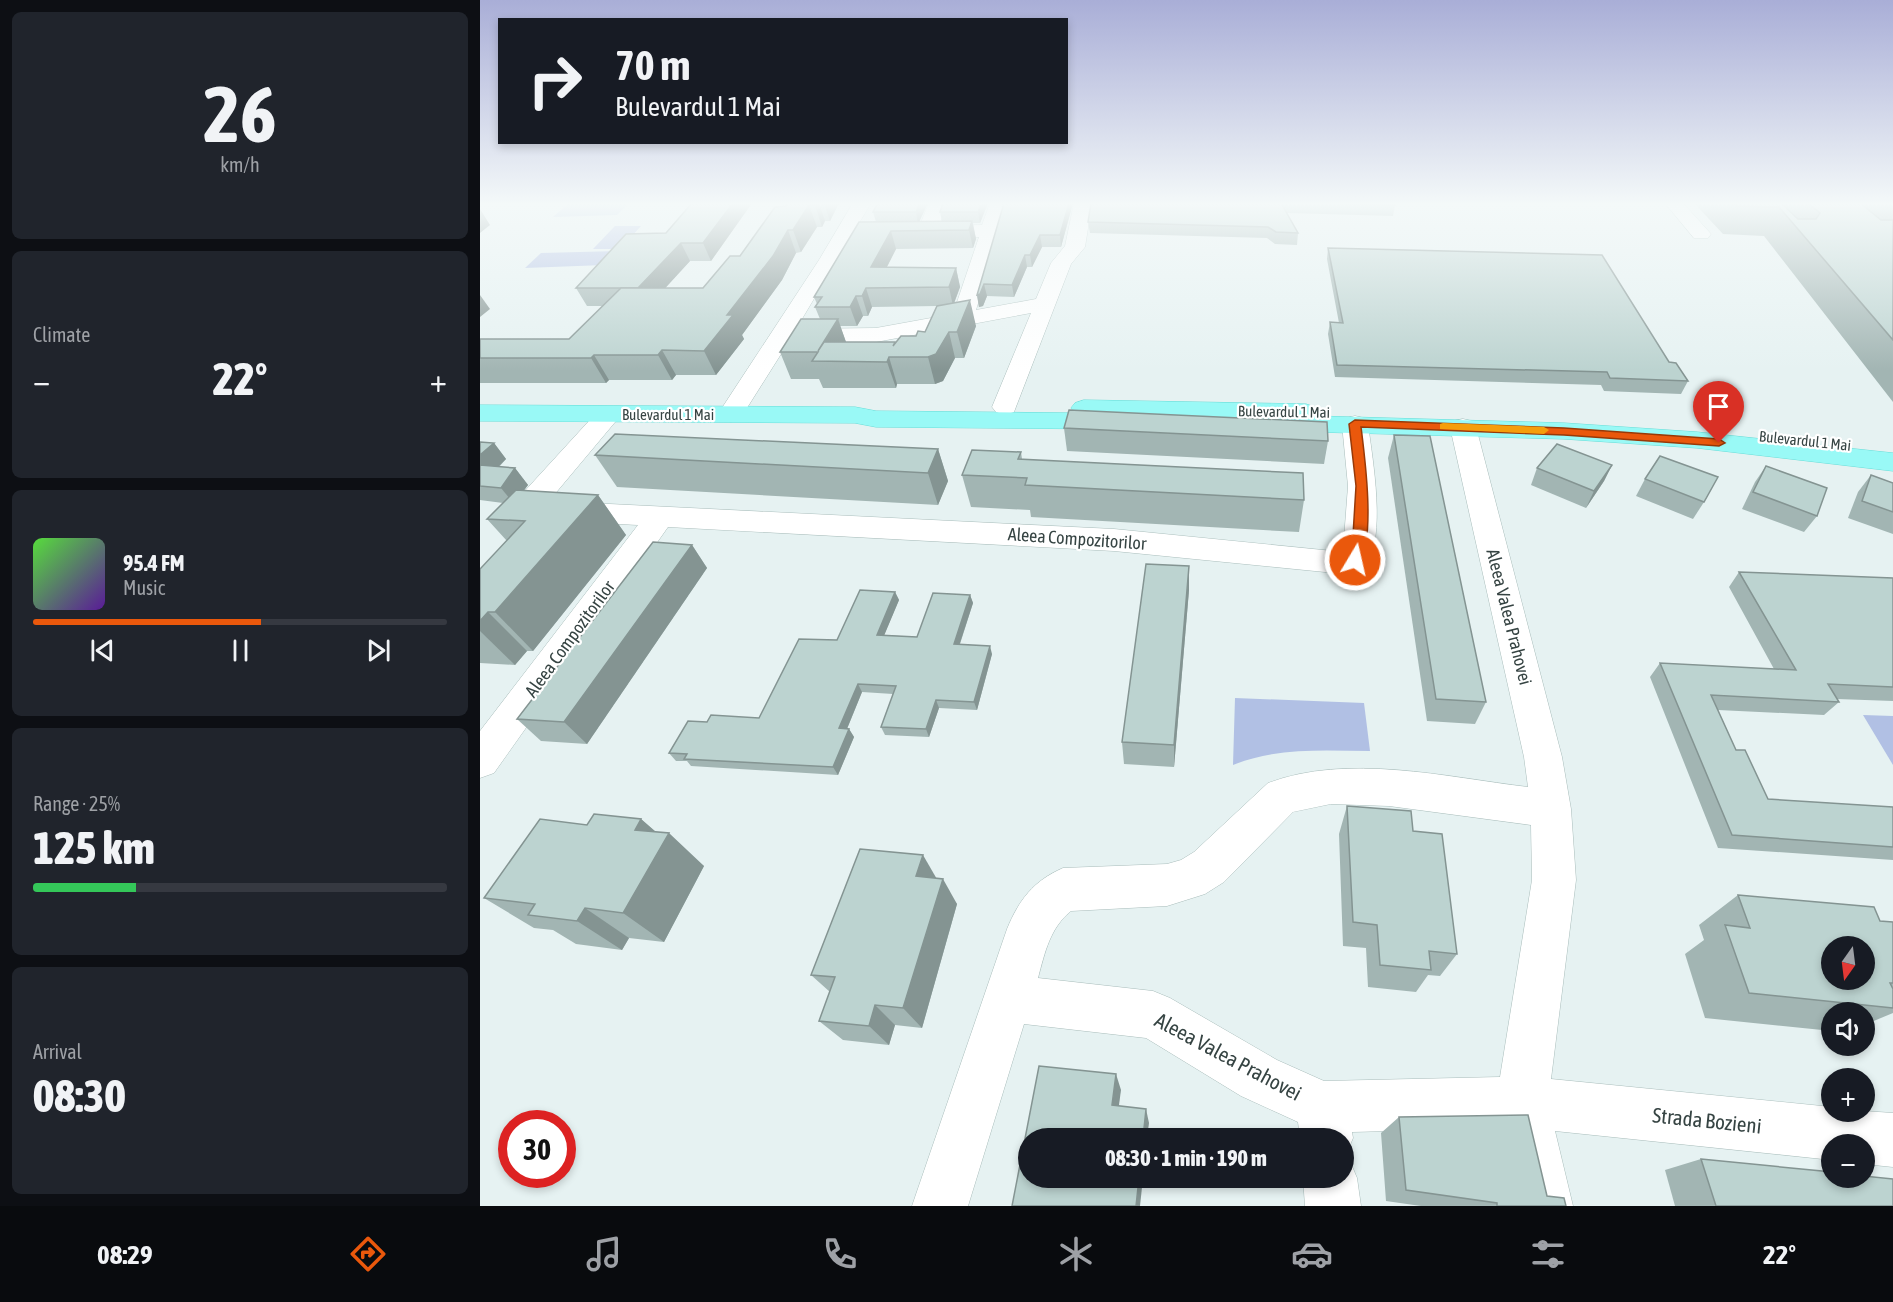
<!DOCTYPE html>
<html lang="en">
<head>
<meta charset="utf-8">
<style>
	body { margin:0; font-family:"Asap Condensed",sans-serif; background:#20242c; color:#f1f3f6; height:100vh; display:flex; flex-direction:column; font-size:22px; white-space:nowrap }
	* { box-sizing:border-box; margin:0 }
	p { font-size:20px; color:#9ea1a6 }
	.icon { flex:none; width:33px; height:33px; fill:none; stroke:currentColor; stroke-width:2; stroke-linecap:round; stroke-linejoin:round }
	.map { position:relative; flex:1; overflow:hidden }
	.panel { display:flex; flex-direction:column; gap:12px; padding:12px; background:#0d0f14; width:480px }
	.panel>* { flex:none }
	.top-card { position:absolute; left:18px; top:18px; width:570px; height:126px; border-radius:0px; box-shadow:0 3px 9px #0003; background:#171b24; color:#f1f3f6; overflow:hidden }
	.needle { width:39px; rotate:194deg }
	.fabs { position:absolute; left:1341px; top:936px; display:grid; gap:12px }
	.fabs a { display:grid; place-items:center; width:54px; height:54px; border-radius:50%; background:#171b24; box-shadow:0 3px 9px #0003; font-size:30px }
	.speed { position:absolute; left:18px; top:1110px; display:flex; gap:12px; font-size:30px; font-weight:700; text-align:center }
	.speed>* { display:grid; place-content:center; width:78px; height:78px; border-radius:50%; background:#171b24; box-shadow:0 3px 9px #0003; line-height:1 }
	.speed .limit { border:9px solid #d22; background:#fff; color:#111 }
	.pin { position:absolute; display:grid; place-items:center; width:51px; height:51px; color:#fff; margin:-62px -26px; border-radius:50% 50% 50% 0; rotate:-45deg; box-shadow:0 0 6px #0007 }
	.pin .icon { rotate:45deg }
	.me { position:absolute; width:66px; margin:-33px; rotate:9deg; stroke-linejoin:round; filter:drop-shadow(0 0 4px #0008) }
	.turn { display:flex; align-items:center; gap:21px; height:126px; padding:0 18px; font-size:27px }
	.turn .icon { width:78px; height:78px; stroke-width:2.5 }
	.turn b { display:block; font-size:42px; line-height:51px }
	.big { font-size:45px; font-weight:800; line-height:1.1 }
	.panel .card { flex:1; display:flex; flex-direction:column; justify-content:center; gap:9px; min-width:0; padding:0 21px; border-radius:9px; background:#20242c }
	.panel .dial { align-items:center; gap:0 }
	.dial b { font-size:78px; line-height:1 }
	.song { display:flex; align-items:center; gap:18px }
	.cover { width:72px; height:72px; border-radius:9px; background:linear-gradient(135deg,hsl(110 70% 55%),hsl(270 70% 35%)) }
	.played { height:6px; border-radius:3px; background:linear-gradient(90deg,#ea580c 55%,#363941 55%) }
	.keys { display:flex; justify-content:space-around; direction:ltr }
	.heat { display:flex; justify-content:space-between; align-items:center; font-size:33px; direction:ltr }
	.charge { height:9px; border-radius:4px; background:linear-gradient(90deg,#34c759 25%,#363941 0) }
	.trip { position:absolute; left:538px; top:1128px; width:336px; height:60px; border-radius:30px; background:#171b24; box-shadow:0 3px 9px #0003; font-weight:800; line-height:60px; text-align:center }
	.tabs { display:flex; height:96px; justify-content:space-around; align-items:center; background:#090b0e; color:#9ea1a6 }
	.tabs .icon { width:42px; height:42px }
	.tabs .on { color:#ea580c }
	.tabs b { font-size:27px; color:#f1f3f6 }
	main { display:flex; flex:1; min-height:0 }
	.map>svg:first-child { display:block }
</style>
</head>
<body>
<main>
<section class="panel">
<div class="card dial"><b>26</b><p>km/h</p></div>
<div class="card"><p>Climate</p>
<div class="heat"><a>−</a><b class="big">22°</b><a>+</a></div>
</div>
<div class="card">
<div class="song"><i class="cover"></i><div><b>95.4 FM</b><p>Music</p></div></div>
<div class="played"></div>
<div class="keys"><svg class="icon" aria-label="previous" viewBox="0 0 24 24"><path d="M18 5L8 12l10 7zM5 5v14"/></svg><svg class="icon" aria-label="pause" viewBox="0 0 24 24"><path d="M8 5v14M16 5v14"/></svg><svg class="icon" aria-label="next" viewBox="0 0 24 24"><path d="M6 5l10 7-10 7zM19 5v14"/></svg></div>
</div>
<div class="card"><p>Range · 25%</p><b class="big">125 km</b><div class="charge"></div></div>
<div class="card"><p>Arrival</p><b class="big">08:30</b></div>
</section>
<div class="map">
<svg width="1413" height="1206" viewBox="0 0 1413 1206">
	<rect width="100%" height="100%" fill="#e6f2f2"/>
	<g fill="#b1c0e4">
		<path d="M89 203H149L137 215 73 217Z"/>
		<path d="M135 226H161L140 249H113Z"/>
		<path d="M138 251 124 265 45 268 61 253Z"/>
		<path d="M755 698 884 703 890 751C843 751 797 747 753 765Z"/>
		<path d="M1383 715 1413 716V765Z"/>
	</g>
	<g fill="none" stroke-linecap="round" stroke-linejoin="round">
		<defs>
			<g id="minor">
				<path d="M373 203H391L316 329 396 328 473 314 499 237 440 236 437 232 449 203H467L459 226 502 225 510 203H528L496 310 556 299 571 263 585 246 594 203H612L605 247 591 264 534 412 525 415 516 412 512 407 551 313 396 342 308 343 260 419 251 422 242 419 238 414 339 260Z"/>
				<path d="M1185 203H1203L1231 234 1228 238H1214Z"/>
				<path d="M128 407 137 410 141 415 69 501 634 529 863 552 868 486 862 424 866 418 875 416 884 418 888 424C893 463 906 534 886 568L865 574 634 551 188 527 14 773 0 778V731L158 525 61 520 41 513 36 506 43 493 119 410Z"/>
				<path d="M983 419 992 421 996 427 1082 757 1091 809 1096 880 1071 1079 1352 1107V1112L1384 1111 1413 1113V1167L1384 1164V1144H1352V1160L1075 1131 1093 1206H1037L1021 1128 872 1132 873 1138 865 1157 869 1159 877 1178 881 1206H825L823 1178H864V1138H820L818 1122 761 1096 666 1038 544 1024 488 1206H432L527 929C539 900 553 881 583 868L687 864 701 860 714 852 788 783C868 753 965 777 1048 787L1044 757 970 427 974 421ZM851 804 909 806 1051 825 1052 880 1020 1077 844 1081 797 1060 690 998 673 991 558 978C565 952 570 928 591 911L687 906 725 894 744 882 813 812Z"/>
			</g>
			<path id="major" d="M604 400 826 404 835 407 839 412 836 416 1084 423 1217 432 1413 453V471L1217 448 1084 439 801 431 792 429 788 423 791 419 640 416 643 421 639 427 630 429 396 427 375 423 0 421V405L375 407 396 411 595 413 591 408 595 403Z"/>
		</defs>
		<use href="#minor" stroke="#a9bdbb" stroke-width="1"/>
		<use href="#major" stroke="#69ddd8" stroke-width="1"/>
		<use href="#minor" fill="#fff" fill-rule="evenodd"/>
		<use href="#major" fill="#99f9f6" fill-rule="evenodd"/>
	</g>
	<g fill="#a2b5b3" fill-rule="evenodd">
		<path d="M212 203H272L231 261H210L185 288H223L260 256 308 203H359L350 221H345L342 227H337L321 252 316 253 302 280 262 335 264 339 236 375H196L192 380H129L126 383H0V339H89L122 306H107L96 288 186 233Z"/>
		<path d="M448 203 439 222H462L460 212 463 203H508L500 223H493L496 239 493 248 416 249 407 267 476 268 480 287 474 303 496 326 484 358H475L463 381 455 384H417L416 388H343L339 379H311L300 352 340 319 335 307 337 304 334 297 396 222 393 212ZM457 306 445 332 436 336 415 343V342H366L360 326H377L383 316H388L392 307Z"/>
		<path d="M524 203H593L581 247H562L552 267H547L534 297 507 296 503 306 499 307 497 295Z"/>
		<path d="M611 203H915V205L913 216 807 213 818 233 817 245 795 244 787 238 610 233 608 222Z"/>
		<path d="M1214 203H1413V402L1284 236 1243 234Z"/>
		<path d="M848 248 1189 362 1208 381 1201 394 1124 391 1121 385 855 377 848 334 850 322 859 323 847 259Z"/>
		<path d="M584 428 848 441 844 464 587 451Z"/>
		<path d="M914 435 1006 702 995 724 947 721 908 458Z"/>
		<path d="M0 442 14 443 26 459 19 467 35 468 48 485 43 491 118 495 146 535 53 651H47L35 665 0 663V569L27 541 7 519 23 503 0 500Z"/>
		<path d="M458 449 468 481 458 505 137 487 115 455Z"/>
		<path d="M541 452 542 459 824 500 819 532 551 517 550 510 491 507 482 475Z"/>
		<path d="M1132 465 1124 481 1106 508 1051 485 1057 468Z"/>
		<path d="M1286 466 1337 516 1324 532 1262 509 1275 482Z"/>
		<path d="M1391 475 1413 483V534L1368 518 1378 492Z"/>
		<path d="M1165 479 1224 502 1213 519 1156 496Z"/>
		<path d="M212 545 227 568 107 744 61 741 37 719Z"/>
		<path d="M709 566V590L694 767 644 764 642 742Z"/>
		<path d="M1259 572 1413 578V701L1357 699 1359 702 1344 715 1238 710 1256 750 1288 799 1413 807V860L1238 848 1170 677 1180 663 1294 669 1249 587Z"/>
		<path d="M415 592 419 600 404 635 437 637 490 595 493 603 480 644 512 654 497 710 459 708 449 737 405 735 401 727 413 694 382 692 367 729H369L374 737 358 775 211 766 207 761H196L189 753 227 722 279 718 357 640Z"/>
		<path d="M867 806 933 831 977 954 960 976 948 975 936 992 888 987 886 948 863 946 859 834Z"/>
		<path d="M161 819 176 832 224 866 184 942 149 938 142 950 96 944 73 930 54 928 4 898 107 825Z"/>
		<path d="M456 879 477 904 442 1028 415 1025 409 1045 363 1040 339 1021 350 992 331 975Z"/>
		<path d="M1258 895 1400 921 1413 922V1013L1384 1025V1012H1352V1031L1225 1018 1205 954 1224 940 1219 925Z"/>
		<path d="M919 1117 1067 1196 1086 1206H941L906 1201 901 1133Z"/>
		<path d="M1221 1159 1413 1206H1195L1185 1170Z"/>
	</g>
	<g fill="#849492">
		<path d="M253 203H272L231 261 223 243Z"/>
		<path d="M336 203H339L345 221 342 227 335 205Z"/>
		<path d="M344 203H359L350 221Z"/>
		<path d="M440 203H448L438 224 436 212Z"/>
		<path d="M502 203H508L500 223 498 212Z"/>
		<path d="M589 203H593L581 247 580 235Z"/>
		<path d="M329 205 337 227 321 252 313 230Z"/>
		<path d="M0 209 10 225 0 233Z"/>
		<path d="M492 221 496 239 493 248 489 230Z"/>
		<path d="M308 230 316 253 302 280 262 335 264 339 236 375 224 351 247 315Z"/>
		<path d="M411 231 416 249 397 286 391 267Z"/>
		<path d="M560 235 562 247 552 267 550 255Z"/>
		<path d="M201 243 210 261 168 307 158 288Z"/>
		<path d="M545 255 547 267 534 297 532 285Z"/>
		<path d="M476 268 480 287 473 306 469 287Z"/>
		<path d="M504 284 507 296 503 306 499 307 497 295Z"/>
		<path d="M386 288 392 307 388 316 382 296Z"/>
		<path d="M0 295 10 309 0 317Z"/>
		<path d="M376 296 383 316 377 326 370 307Z"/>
		<path d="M490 300 496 326 484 358 477 332Z"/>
		<path d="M358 319 367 345 338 351Z"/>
		<path d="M469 332 475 358 463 381 455 384 448 357Z"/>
		<path d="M182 350 196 375 192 380 178 355Z"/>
		<path d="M114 355 129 380 126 383 111 358Z"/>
		<path d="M409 357 417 384 416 388 407 362Z"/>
		<path d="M14 443 26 459 5 480 0 474V455Z"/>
		<path d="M458 449 468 481 458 505 448 473Z"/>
		<path d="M1132 465 1124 481 1106 508 1114 491Z"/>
		<path d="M35 468 48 485 34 504 21 488Z"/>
		<path d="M118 495 146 535 53 651 15 612Z"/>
		<path d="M212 545 227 568 107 744 84 722Z"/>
		<path d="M709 566V590L694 767V745Z"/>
		<path d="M415 592 419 600 401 643 397 635Z"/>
		<path d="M490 595 493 603 477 652 474 644Z"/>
		<path d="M8 612 47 651 35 665 0 631V621Z"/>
		<path d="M510 646 512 654 497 710 494 702Z"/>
		<path d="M378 684 382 692 364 736 359 728Z"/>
		<path d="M456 700 459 708 449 737 446 729Z"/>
		<path d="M369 729 374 737 358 775 353 767Z"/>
		<path d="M161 819 185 840 189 833 224 866 184 942 143 913 155 830Z"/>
		<path d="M443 855 458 881 436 876Z"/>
		<path d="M463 879 477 904 442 1028 423 1008Z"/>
		<path d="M105 908 149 938 142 950 97 921Z"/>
		<path d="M395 1005 415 1025 409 1045 389 1026Z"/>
		<path d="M636 1074 641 1090 637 1120 632 1105Z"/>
		<path d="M666 1109 669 1123 667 1138H663Z"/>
		<path d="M659 1178H663L660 1206H656Z"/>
	</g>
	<g fill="#bcd3d0" stroke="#849492" stroke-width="1.5" fill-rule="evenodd">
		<path d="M212 203H253L223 243H201L158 288H96L146 234 186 233Z"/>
		<path d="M308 203H336L335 205H329L313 230H308L293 256 247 315H253L224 351 182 350 178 355H114L111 358H0V339H89L141 288H223L250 256H260L295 207 306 206Z"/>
		<path d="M398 203H440L436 212H393Z"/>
		<path d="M463 203H502L498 212H460Z"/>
		<path d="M524 203H589L580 235H560L550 255H545L532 285 504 284 500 294 497 295Z"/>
		<path d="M611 203H801L818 233 796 232 788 227 608 222Z"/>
		<path d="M837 203H915V205Z"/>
		<path d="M1253 203H1301L1318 219H1336L1340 213 1328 203H1380L1401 220H1413V340L1299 207 1257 206Z"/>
		<path d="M492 221 489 230 411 231 391 267 476 268 469 287 386 288 382 296H376L370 307H335L342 297H334L379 222Z"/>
		<path d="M848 248 1122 255 1189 362 1196 363 1208 381 1130 378 1127 372 857 365 850 322 863 323Z"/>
		<path d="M490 300 477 332H469L456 354 448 357H409L407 362 332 361 338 352H300L321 319H358L338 351 344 342H415L413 346 421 336H436L438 331 445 332 457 306Z"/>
		<path d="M589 410 847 422 848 441 584 428Z"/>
		<path d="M135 434 458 449 448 473 115 455Z"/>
		<path d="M914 435 950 436 1006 702 956 699Z"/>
		<path d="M0 442 14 443 0 455Z"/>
		<path d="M1077 444 1132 465 1114 491 1057 468Z"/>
		<path d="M492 450 541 452 538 459 823 473 824 500 545 485 547 478 482 475Z"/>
		<path d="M1180 456 1238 477 1224 502 1165 479Z"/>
		<path d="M0 465 35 468 21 488 0 486Z"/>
		<path d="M1286 466 1347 488 1337 516 1273 492Z"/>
		<path d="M1391 475 1413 483V512L1382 501Z"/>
		<path d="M36 490 118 495 15 612H8L0 621V569L45 521 7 519Z"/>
		<path d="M173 542 212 545 84 722 37 719Z"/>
		<path d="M666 564 709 566 694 745 642 742Z"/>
		<path d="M1259 572 1413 578V687L1348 684 1359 702 1231 695 1256 750H1265L1288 799 1413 807V847L1252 835 1180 663 1316 670Z"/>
		<path d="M380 590 415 592 397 635 437 637 453 593 490 595 474 644 510 646 494 702 456 700 446 729 401 727 416 686 378 684 359 728 369 729 353 767 204 759 207 754 189 753 208 721 227 722 231 715 279 718 319 639 357 640Z"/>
		<path d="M867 806 931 811 933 831 962 834 977 954 949 951 951 970 900 965 897 925 873 922Z"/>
		<path d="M114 814 161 819 155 830 189 833 143 913 105 908 97 921 48 915 55 904 4 898 60 819 107 825Z"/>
		<path d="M380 849 443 855 436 876 463 879 423 1008 395 1005 389 1026 339 1021 355 977 331 975Z"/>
		<path d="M1258 895 1394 907 1400 921 1413 922V983H1410L1413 989V1008L1269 993 1245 925 1270 928ZM1352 946H1384V980H1352Z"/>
		<path d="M559 1066 636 1074 632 1105 666 1109 663 1138H549V1178H659L656 1206H532Z"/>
		<path d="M1048 1115 1067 1196 1084 1198 1086 1206H1017V1203L926 1190 919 1117Z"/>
		<path d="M1221 1159 1352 1172V1178H1384V1176L1413 1179V1206H1236Z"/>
	</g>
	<linearGradient id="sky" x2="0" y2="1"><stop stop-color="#a9aed7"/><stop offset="0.55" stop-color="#f4f9f9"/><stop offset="1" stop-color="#f4f9f9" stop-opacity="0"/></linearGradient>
	<rect width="1413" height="371" fill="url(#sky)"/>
	<path fill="#ea580c" stroke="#983908" stroke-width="1.5" d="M875 420 1084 428 1239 439 1245 443 1239 446 1084 435 881 427C885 459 895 535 880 563L875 564 869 560 872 552 876 486 869 424Z"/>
	<path fill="#f59e0b" d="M963 423 1064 427 1069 430 1064 434 960 429V424Z"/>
	<g text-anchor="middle" stroke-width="4.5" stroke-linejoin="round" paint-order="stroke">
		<g font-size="15" fill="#364443" stroke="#fff">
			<text transform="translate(804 412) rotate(1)" y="5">Bulevardul 1 Mai</text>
			<text x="188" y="420">Bulevardul 1 Mai</text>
			<text transform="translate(1325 441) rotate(6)" y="5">Bulevardul 1 Mai</text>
		</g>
		<g font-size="18" fill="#364443" stroke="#fff">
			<text transform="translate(597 539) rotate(4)" y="6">Aleea Compozitorilor</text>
			<text transform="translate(1029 617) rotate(76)" y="6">Aleea Valea Prahovei</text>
			<text transform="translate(90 639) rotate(-54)" y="6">Aleea Compozitorilor</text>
		</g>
		<g font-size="21" fill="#364443" stroke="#fff">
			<text transform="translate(748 1057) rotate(28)" y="7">Aleea Valea Prahovei</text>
			<text transform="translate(1227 1121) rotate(6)" y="7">Strada Bozieni</text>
		</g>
	</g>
</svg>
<div class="fabs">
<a><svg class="needle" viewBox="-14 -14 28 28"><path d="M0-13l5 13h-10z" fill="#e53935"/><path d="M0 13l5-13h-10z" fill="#9ea1a6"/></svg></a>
<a><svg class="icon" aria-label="sound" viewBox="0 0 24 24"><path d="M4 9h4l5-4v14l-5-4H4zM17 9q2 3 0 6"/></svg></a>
<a>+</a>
<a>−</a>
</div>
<div class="speed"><div class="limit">30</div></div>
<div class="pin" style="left:1239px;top:443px;background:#d93025"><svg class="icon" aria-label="arrive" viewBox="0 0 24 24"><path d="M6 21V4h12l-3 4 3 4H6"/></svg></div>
<svg class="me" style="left:875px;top:560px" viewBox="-20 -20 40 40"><circle r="17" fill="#ea580c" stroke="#fff" stroke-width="3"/><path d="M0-11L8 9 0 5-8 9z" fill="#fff"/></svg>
<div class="trip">08:30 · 1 min · 190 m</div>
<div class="top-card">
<div class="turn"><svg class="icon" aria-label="right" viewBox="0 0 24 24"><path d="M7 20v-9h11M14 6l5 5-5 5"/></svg><div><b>70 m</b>Bulevardul 1 Mai</div></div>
</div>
</div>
</main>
<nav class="tabs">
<b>08:29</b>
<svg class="icon on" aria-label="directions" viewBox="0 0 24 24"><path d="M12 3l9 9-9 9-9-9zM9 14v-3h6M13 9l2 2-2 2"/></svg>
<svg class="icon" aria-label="music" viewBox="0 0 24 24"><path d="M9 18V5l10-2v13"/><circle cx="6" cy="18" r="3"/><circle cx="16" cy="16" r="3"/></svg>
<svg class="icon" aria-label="phone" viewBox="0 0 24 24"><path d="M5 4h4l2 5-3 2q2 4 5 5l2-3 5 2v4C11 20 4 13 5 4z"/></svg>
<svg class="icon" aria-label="climate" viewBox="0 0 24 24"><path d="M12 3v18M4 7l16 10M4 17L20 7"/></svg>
<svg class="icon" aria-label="car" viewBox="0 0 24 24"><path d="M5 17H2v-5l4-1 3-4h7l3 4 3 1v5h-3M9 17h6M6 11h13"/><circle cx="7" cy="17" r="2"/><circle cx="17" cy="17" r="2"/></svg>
<svg class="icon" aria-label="filters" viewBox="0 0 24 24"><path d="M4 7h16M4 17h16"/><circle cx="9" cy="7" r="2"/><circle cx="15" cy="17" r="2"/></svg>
<b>22°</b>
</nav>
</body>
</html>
